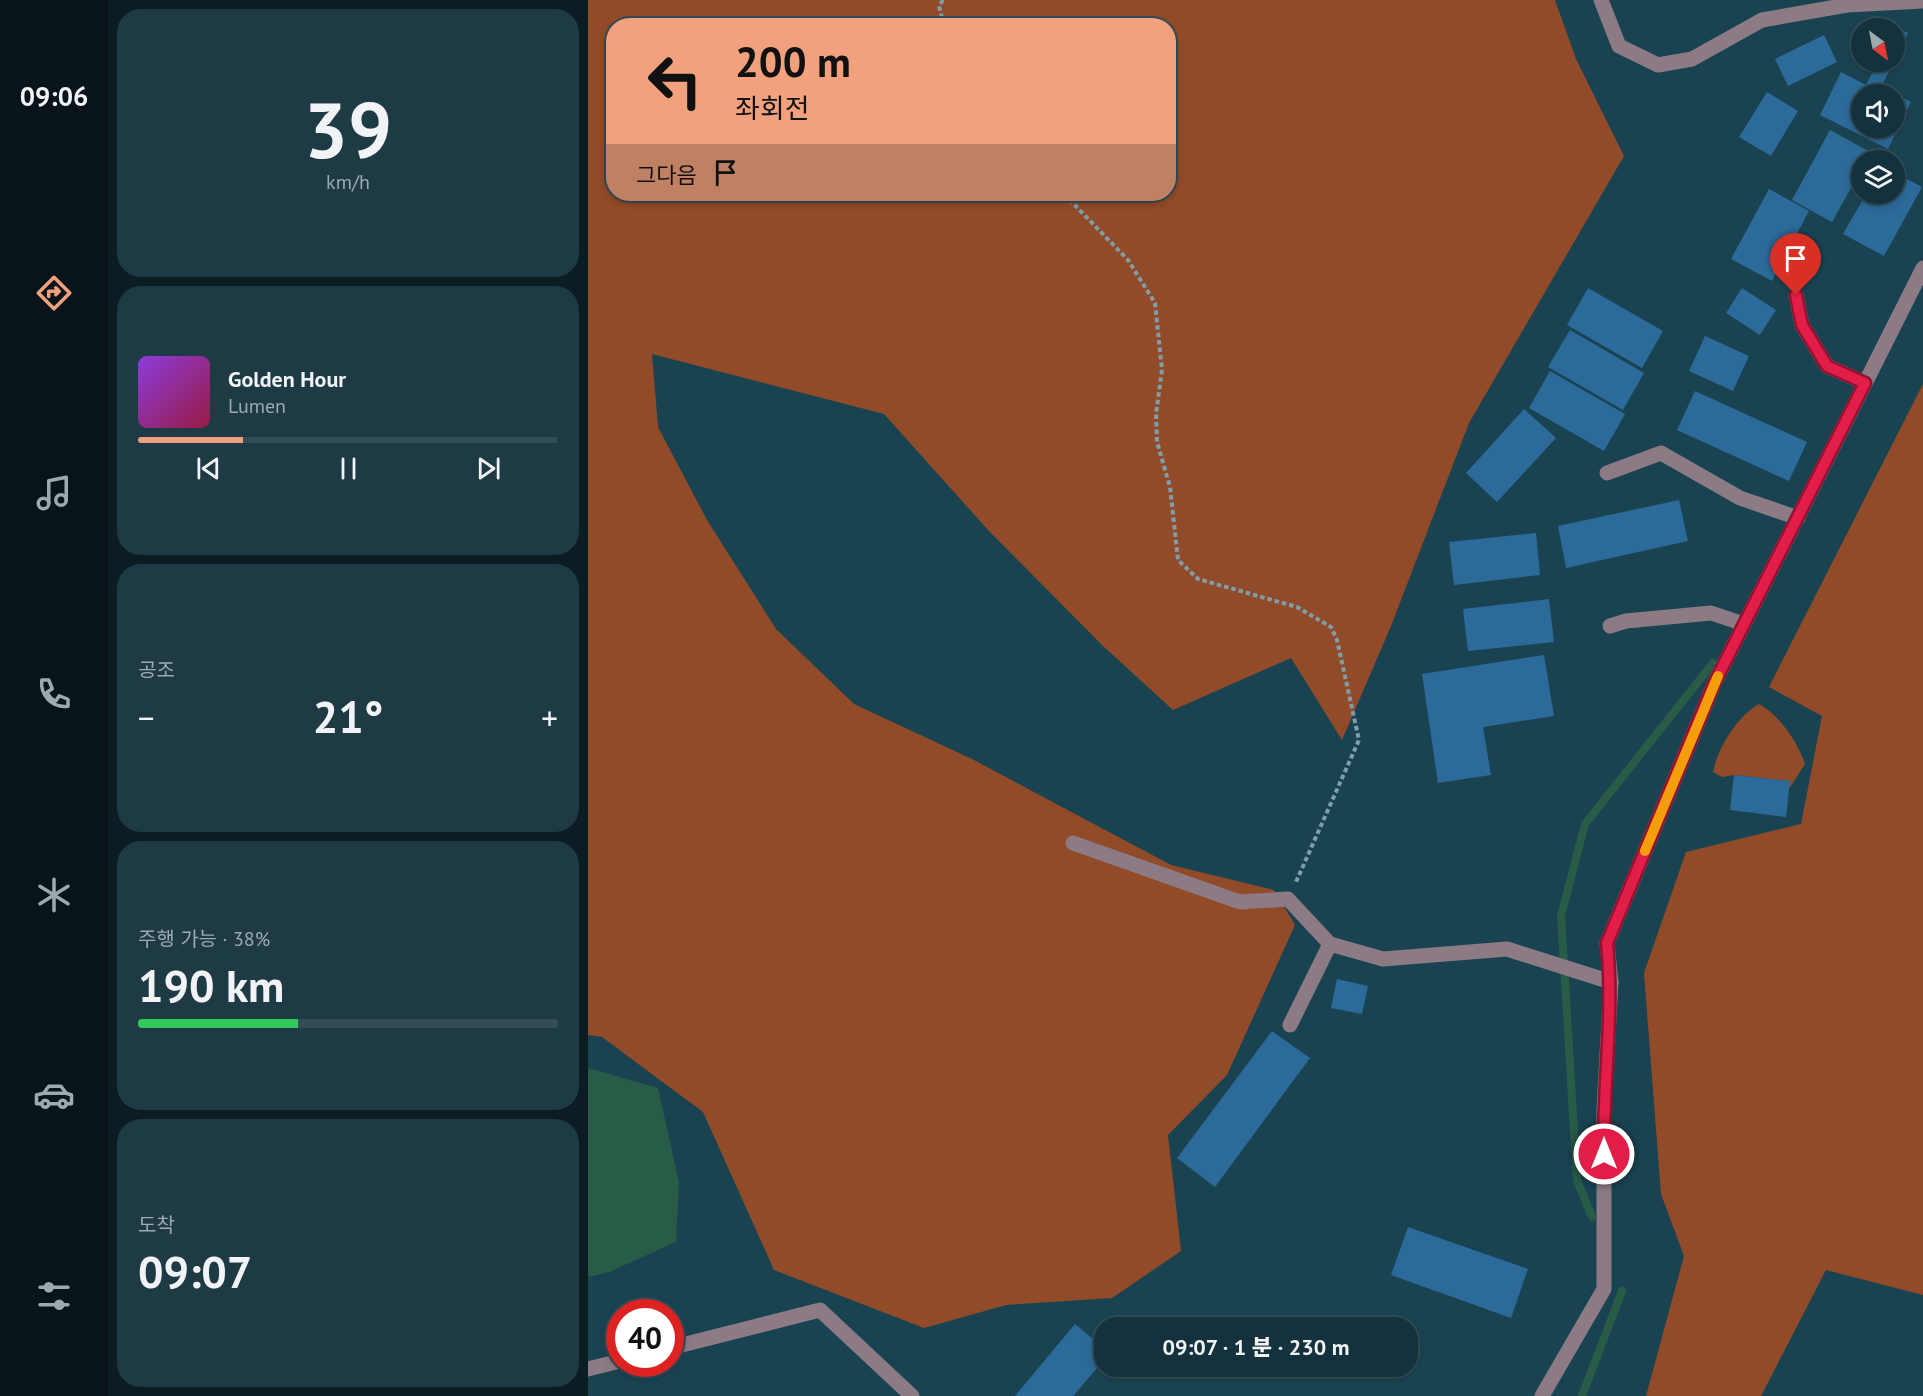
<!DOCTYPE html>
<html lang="ko">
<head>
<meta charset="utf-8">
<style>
	body { margin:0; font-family:"PT Sans","Noto Sans KR",sans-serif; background:#1d3a45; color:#f1f3f6; height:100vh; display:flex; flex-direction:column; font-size:22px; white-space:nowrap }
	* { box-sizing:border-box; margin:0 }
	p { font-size:20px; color:#9daab0 }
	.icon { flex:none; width:33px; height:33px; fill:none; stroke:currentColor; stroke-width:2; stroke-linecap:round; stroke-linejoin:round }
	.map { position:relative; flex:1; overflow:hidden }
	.sheet { display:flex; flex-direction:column; gap:9px; padding:9px; background:#0b1c22; width:480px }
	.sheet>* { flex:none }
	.banner { position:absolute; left:18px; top:18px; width:570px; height:183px; border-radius:24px; box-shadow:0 3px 9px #0003,0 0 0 2px #334d58; background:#f1a17d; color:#111; overflow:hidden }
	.needle { width:39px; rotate:148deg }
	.controls { position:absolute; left:1263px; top:18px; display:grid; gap:12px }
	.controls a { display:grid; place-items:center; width:54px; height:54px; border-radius:50%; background:#14323e; box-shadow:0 3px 9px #0003,0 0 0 2px #334d58; font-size:30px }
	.speed { position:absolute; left:18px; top:1299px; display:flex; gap:12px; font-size:30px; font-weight:700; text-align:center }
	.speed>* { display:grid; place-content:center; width:78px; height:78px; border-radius:50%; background:#14323e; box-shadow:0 3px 9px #0003,0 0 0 2px #334d58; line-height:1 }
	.speed .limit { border:9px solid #d22; background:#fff; color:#111 }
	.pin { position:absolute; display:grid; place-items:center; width:51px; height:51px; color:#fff; margin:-62px -26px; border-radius:50% 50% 50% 0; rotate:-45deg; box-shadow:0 0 6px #0007 }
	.pin .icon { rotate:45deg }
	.me { position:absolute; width:66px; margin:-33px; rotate:0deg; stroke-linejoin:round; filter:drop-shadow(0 0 4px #0008) }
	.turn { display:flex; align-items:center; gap:21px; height:126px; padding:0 30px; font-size:27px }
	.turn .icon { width:78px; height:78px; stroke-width:2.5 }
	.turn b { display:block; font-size:42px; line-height:51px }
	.then { display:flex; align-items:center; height:57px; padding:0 30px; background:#0003; gap:12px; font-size:22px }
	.big { font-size:45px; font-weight:800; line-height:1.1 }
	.sheet .widget { flex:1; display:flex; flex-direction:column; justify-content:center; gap:9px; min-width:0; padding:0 21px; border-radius:24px; background:#1d3a45 }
	.sheet .dial { align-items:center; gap:0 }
	.dial b { font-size:78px; line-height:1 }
	.song { display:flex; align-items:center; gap:18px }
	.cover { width:72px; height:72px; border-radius:9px; background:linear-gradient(135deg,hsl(270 70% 55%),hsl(340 70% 35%)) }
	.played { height:6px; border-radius:3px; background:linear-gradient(90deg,#f1a17d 25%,#334d58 25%) }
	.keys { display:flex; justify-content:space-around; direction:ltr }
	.heat { display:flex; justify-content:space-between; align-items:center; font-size:33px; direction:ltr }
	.charge { height:9px; border-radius:4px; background:linear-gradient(90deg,#34c759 38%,#334d58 0) }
	.trip { position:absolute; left:506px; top:1317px; width:324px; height:60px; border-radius:24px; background:#14323e; box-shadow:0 3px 9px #0003,0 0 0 2px #334d58; font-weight:800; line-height:60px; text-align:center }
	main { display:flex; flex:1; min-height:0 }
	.menu { display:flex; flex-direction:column; width:108px; justify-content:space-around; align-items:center; background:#081419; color:#9daab0 }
	.menu .icon { width:42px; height:42px }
	.menu .selected { color:#f1a17d }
	.menu b { font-size:27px; color:#f1f3f6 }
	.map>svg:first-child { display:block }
</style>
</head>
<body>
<main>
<nav class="menu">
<b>09:06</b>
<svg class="icon selected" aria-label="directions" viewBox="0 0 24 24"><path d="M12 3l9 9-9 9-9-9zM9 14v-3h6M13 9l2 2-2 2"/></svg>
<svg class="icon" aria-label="music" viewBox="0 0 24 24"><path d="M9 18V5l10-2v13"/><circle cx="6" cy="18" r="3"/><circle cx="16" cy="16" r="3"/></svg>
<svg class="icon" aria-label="phone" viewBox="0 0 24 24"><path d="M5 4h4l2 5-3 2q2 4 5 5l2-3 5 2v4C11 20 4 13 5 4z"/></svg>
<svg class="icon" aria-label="climate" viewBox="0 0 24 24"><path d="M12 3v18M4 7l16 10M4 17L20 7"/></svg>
<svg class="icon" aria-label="car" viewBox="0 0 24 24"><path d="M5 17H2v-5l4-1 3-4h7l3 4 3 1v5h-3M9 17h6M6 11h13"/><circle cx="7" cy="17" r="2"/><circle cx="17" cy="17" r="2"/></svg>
<svg class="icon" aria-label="filters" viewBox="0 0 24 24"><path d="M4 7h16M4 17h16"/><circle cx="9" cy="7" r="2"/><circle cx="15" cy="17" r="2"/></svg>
</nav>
<section class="sheet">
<div class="widget dial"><b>39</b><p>km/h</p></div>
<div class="widget">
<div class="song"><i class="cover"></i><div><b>Golden Hour</b><p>Lumen</p></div></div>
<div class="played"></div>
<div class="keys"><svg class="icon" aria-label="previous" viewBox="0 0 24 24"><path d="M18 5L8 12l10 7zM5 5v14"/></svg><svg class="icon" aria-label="pause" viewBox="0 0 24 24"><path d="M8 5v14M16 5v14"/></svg><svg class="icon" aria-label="next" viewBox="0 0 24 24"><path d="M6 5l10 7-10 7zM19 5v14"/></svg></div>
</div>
<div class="widget"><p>공조</p>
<div class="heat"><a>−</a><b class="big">21°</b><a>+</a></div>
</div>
<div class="widget"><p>주행 가능 · 38%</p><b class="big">190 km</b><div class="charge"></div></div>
<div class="widget"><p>도착</p><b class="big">09:07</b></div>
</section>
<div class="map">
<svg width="1335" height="1396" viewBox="0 0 1335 1396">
	<rect width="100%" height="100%" fill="#1a4352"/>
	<g fill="#924b28" fill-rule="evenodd">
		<path d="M0 0H967L988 59 1036 156 881 423 803 626 754 740 703 658 585 710 514 645 401 531 296 414 64 354 70 427 119 520 188 629 266 704 386 760 583 865 686 890 707 925 639 1075 580 1135 593 1251 524 1298 418 1305 336 1328 186 1270 115 1112 14 1037 0 1035ZM26 26H580V194H26Z"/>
		<path d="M1335 384V1295L1238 1270 1173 1396H1058L1096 1256 1073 1194 1056 973 1098 852 1213 824 1234 716 1181 687Z"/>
		<path d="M1171 704C1191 714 1210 743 1217 764L1201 789 1202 781 1146 775 1134 777 1125 772C1130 747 1149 717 1171 704Z"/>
	</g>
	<path fill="#285c47" d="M0 1068 70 1088 91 1182 88 1242 21 1272 0 1277Z"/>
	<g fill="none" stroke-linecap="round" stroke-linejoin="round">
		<g stroke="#285c47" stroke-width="8">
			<path d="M1004 1217 989 1180 973 916 997 824 1125 663"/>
			<path d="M994 1396 1034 1291"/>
		</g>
	</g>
	<g fill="#2c6a99" fill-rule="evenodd">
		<path d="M1307 27 1320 33 1306 61V28Z"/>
		<path d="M1236 35 1249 62 1200 86 1187 59Z"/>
		<path d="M1290 62H1306L1293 87 1323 102 1300 149 1232 115 1253 72 1278 85ZM1274 94H1306V128H1274Z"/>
		<path d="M1179 92 1210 111 1183 156 1151 137Z"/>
		<path d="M1242 130 1282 152 1278 160H1274V168L1244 222 1204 200Z"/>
		<path d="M1306 172 1334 187 1296 256 1255 234 1278 194H1306Z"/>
		<path d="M1181 189 1221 211 1184 281 1143 259Z"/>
		<path d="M1000 288 1075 331 1054 368 979 325Z"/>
		<path d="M1154 288 1188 310 1172 335 1138 313Z"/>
		<path d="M982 330 1056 373 1035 410 960 367Z"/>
		<path d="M1117 336 1161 356 1145 391 1101 371Z"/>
		<path d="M962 371 1037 414 1016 451 941 408Z"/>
		<path d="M1107 391 1219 442 1201 481 1089 430Z"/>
		<path d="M936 409 968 438 909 502 878 473Z"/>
		<path d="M1091 500 1100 541 978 568 970 526Z"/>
		<path d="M948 533 952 575 866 585 861 542Z"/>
		<path d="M961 599 966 642 880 651 875 609Z"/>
		<path d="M956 655 966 716 895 727 903 775 850 783 834 674Z"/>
		<path d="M1146 775 1202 781 1198 817 1142 810Z"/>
		<path d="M749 979 780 986 774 1014 743 1008Z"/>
		<path d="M684 1031 722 1058 627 1187 589 1158Z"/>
		<path d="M820 1227 940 1269 923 1318 803 1275Z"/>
		<path d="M487 1324 516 1348V1360L485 1396H427Z"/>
	</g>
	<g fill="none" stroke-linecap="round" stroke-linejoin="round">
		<g stroke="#7f9eaa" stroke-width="4" stroke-dasharray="4.5 3" stroke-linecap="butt">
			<path d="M355 0 351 6 356 26"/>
			<path d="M476 194 540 260 567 303 574 370 568 414 569 442 582 487 590 560 610 579 709 607 743 627 749 640 771 740 708 882"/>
		</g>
		<g stroke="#8c7b84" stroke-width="15">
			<path d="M1013 0 1031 46 1070 65 1104 59 1174 20 1259 5 1335 1"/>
			<path d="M1208 295 1214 325 1239 366 1277 383"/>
			<path d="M1019 473 1073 453 1152 498 1210 518"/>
			<path d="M1022 626 1038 621 1123 613 1156 624"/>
			<path d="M485 843 652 902 700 899 742 944 795 959 919 949 1023 982"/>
			<path d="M702 1025 742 944"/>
			<path d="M82 1348 232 1310 324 1396"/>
			<path d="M0 1369 32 1361"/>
			<path d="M954 1396 1016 1289V1110L1023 982 1019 943 1126 684 1335 268"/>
		</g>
	</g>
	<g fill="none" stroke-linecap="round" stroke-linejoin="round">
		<defs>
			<path id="route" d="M1016 1154C1015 1084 1026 1013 1019 943L1126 684 1277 383 1239 366 1214 325 1208 295"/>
		</defs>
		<use href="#route" stroke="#92132f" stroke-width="15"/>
		<use href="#route" stroke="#e11d48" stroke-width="10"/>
		<path stroke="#f59e0b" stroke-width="10" d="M1057 851 1130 676"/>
	</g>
</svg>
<div class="controls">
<a><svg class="needle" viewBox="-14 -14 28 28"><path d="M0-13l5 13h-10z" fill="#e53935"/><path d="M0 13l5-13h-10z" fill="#9daab0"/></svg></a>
<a><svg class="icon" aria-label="sound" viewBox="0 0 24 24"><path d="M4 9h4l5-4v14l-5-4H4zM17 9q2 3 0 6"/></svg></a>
<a><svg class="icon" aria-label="layers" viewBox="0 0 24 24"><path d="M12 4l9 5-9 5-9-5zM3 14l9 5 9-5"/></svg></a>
</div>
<div class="speed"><div class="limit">40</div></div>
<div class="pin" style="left:1208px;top:295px;background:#d93025"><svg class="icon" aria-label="arrive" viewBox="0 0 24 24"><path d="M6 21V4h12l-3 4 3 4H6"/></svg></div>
<svg class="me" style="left:1016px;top:1154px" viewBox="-20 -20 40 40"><circle r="17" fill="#e11d48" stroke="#fff" stroke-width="3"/><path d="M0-11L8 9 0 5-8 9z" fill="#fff"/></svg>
<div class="trip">09:07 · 1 분 · 230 m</div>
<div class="banner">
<div class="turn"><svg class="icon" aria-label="left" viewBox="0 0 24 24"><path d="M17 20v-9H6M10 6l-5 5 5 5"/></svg><div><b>200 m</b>좌회전</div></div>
<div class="then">그다음<svg class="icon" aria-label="arrive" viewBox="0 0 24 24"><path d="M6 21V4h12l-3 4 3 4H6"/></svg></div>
</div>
</div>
</main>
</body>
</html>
